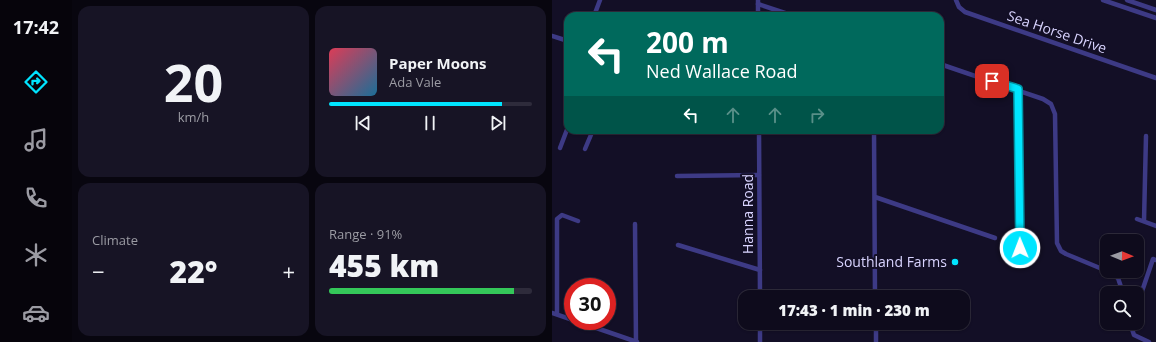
<!DOCTYPE html>
<html lang="en">
<head>
<meta charset="utf-8">
<style>
	body { margin:0; font-family:"Open Sans",sans-serif; background:#171425; color:#f1f3f6; height:100vh; display:flex; flex-direction:column; font-size:15px; white-space:nowrap }
	* { box-sizing:border-box; margin:0 }
	p { font-size:13px; color:#9b9ba3 }
	.icon { flex:none; width:22px; height:22px; fill:none; stroke:currentColor; stroke-width:2; stroke-linecap:round; stroke-linejoin:round }
	.map { position:relative; flex:1; overflow:hidden }
	.panel { display:flex; flex-direction:column; gap:6px; padding:6px; background:#08060f; width:480px }
	.panel>* { flex:none }
	.banner { position:absolute; left:12px; top:12px; width:380px; height:122px; border-radius:12px; box-shadow:0 1px 3px #0004,0 0 0 1px #2e2b3b; background:#00695c; color:#fff; overflow:hidden }
	.needle { width:26px; rotate:91deg }
	.fabs { position:absolute; left:548px; top:234px; display:grid; gap:8px }
	.fabs a { display:grid; place-items:center; width:44px; height:44px; border-radius:8px; background:#0e0b1c; box-shadow:0 1px 3px #0004,0 0 0 1px #2e2b3b; font-size:20px }
	.speed { position:absolute; left:12px; top:278px; display:flex; gap:8px; font-size:20px; font-weight:700; text-align:center }
	.speed>* { display:grid; place-content:center; width:52px; height:52px; border-radius:50%; background:#0e0b1c; box-shadow:0 1px 3px #0004,0 0 0 1px #2e2b3b; line-height:1 }
	.speed .limit { border:6px solid #d22; background:#fff; color:#111 }
	.pin { position:absolute; display:grid; place-items:center; width:34px; height:34px; color:#fff; margin:-17px; border-radius:8px; box-shadow:0 2px 6px #0006 }
	.me { position:absolute; width:44px; margin:-22px; rotate:359deg; stroke-linejoin:round; filter:drop-shadow(0 0 3px #0008) }
	.turn { display:flex; align-items:center; gap:14px; height:84px; padding:0 16px; font-size:18px }
	.turn .icon { width:52px; height:52px; stroke-width:2.5 }
	.turn b { display:block; font-size:28px; line-height:34px }
	.lanes { display:flex; align-items:center; height:38px; padding:0 16px; background:#0003; justify-content:center; gap:20px; direction:ltr }
	.lanes .off { opacity:.35 }
	.big { font-size:30px; font-weight:800; line-height:1.1 }
	.panel .card { flex:1; display:flex; flex-direction:column; justify-content:center; gap:6px; min-width:0; padding:0 14px; border-radius:12px; background:#171425 }
	.panel .dial { align-items:center; gap:0 }
	.dial b { font-size:52px; line-height:1 }
	.song { display:flex; align-items:center; gap:12px }
	.cover { width:48px; height:48px; border-radius:6px; background:linear-gradient(135deg,hsl(350 70% 55%),hsl(200 70% 35%)) }
	.played { height:4px; border-radius:2px; background:linear-gradient(90deg,#00e5ff 85%,#2e2b3b 85%) }
	.keys { display:flex; justify-content:space-around; direction:ltr }
	.heat { display:flex; justify-content:space-between; align-items:center; font-size:22px; direction:ltr }
	.charge { height:6px; border-radius:3px; background:linear-gradient(90deg,#34c759 91%,#2e2b3b 0) }
	.panel .tiles { flex:1; display:grid; gap:6px; grid-template-columns:repeat(2,1fr) }
	.trip { position:absolute; left:186px; top:290px; width:232px; height:40px; border-radius:12px; background:#0e0b1c; box-shadow:0 1px 3px #0004,0 0 0 1px #2e2b3b; font-weight:800; line-height:40px; text-align:center }
	main { display:flex; flex:1; min-height:0 }
	.menu { display:flex; flex-direction:column; width:72px; justify-content:space-around; align-items:center; background:#06040b; color:#9b9ba3 }
	.menu .icon { width:28px; height:28px }
	.menu .current { color:#00e5ff }
	.menu b { font-size:18px; color:#f1f3f6 }
	.map>svg:first-child { display:block }
</style>
</head>
<body>
<main>
<nav class="menu">
<b>17:42</b>
<svg class="icon current" aria-label="directions" viewBox="0 0 24 24"><path d="M12 3l9 9-9 9-9-9zM9 14v-3h6M13 9l2 2-2 2"/></svg>
<svg class="icon" aria-label="music" viewBox="0 0 24 24"><path d="M9 18V5l10-2v13"/><circle cx="6" cy="18" r="3"/><circle cx="16" cy="16" r="3"/></svg>
<svg class="icon" aria-label="phone" viewBox="0 0 24 24"><path d="M5 4h4l2 5-3 2q2 4 5 5l2-3 5 2v4C11 20 4 13 5 4z"/></svg>
<svg class="icon" aria-label="climate" viewBox="0 0 24 24"><path d="M12 3v18M4 7l16 10M4 17L20 7"/></svg>
<svg class="icon" aria-label="car" viewBox="0 0 24 24"><path d="M5 17H2v-5l4-1 3-4h7l3 4 3 1v5h-3M9 17h6M6 11h13"/><circle cx="7" cy="17" r="2"/><circle cx="17" cy="17" r="2"/></svg>
</nav>
<section class="panel">
<div class="tiles">
<div class="card dial"><b>20</b><p>km/h</p></div>
<div class="card">
<div class="song"><i class="cover"></i><div><b>Paper Moons</b><p>Ada Vale</p></div></div>
<div class="played"></div>
<div class="keys"><svg class="icon" aria-label="previous" viewBox="0 0 24 24"><path d="M18 5L8 12l10 7zM5 5v14"/></svg><svg class="icon" aria-label="pause" viewBox="0 0 24 24"><path d="M8 5v14M16 5v14"/></svg><svg class="icon" aria-label="next" viewBox="0 0 24 24"><path d="M6 5l10 7-10 7zM19 5v14"/></svg></div>
</div>
<div class="card"><p>Climate</p>
<div class="heat"><a>−</a><b class="big">22°</b><a>+</a></div>
</div>
<div class="card"><p>Range · 91%</p><b class="big">455 km</b><div class="charge"></div></div>
</div>
</section>
<div class="map">
<svg width="604" height="342" viewBox="0 0 604 342">
	<rect width="100%" height="100%" fill="#130f26"/>
	<g fill="none" stroke-linecap="round" stroke-linejoin="round">
		<g stroke="#3d3a85" stroke-width="4.5">
			<path d="M206 0V16"/>
			<path d="M404 0 407 7 413 12 604 78"/>
			<path d="M551 0 604 18"/>
			<path d="M575 0 604 10"/>
			<path d="M206 4 242 16"/>
			<path d="M322 14V16"/>
			<path d="M42 16 48 0"/>
			<path d="M0 36 16 41"/>
			<path d="M388 64 491 99 499 104 503 114 505 243 509 251 514 254 555 271"/>
			<path d="M466 89 468 248"/>
			<path d="M207 130 208 297"/>
			<path d="M322 130 323 297"/>
			<path d="M8 148 16 127"/>
			<path d="M33 149 41 130"/>
			<path d="M125 176 207 175"/>
			<path d="M323 197 443 238"/>
			<path d="M585 219 604 226"/>
			<path d="M592 221 594 136"/>
			<path d="M83 224 84 342"/>
			<path d="M126 245 208 270"/>
			<path d="M555 271 566 278 571 293"/>
			<path d="M585 306 601 259 604 260"/>
			<path d="M0 313 21 320"/>
			<path d="M5 314V219L10 215 26 221"/>
			<path d="M24 321 85 342"/>
			<path d="M208 323V342"/>
			<path d="M324 323V342"/>
			<path d="M578 323 582 335 597 342"/>
		</g>
	</g>
	<g fill="none" stroke-linecap="round" stroke-linejoin="round">
		<defs>
			<path id="route" d="M440 81 466 89 468 248"/>
		</defs>
		<use href="#route" stroke="#0095a6" stroke-width="10"/>
		<use href="#route" stroke="#00e5ff" stroke-width="7"/>
	</g>
	<circle fill="#00e5ff" stroke="#130f26" stroke-width="1.5" cx="403" cy="262" r="4"/>
	<g text-anchor="middle" stroke-width="4" stroke-linejoin="round" paint-order="stroke">
		<g font-size="14" fill="#d9d4ff" stroke="#130f26">
			<text transform="translate(505 32) rotate(19)" y="5">Sea Horse Drive</text>
			<text transform="translate(196 214) rotate(-90)" y="5">Hanna Road</text>
		</g>
		<g font-size="14" fill="#d9d4ff" stroke="#130f26" text-anchor="end">
			<text x="395" y="267">Southland Farms</text>
		</g>
	</g>
</svg>
<div class="fabs">
<a><svg class="needle" viewBox="-14 -14 28 28"><path d="M0-13l5 13h-10z" fill="#e53935"/><path d="M0 13l5-13h-10z" fill="#9b9ba3"/></svg></a>
<a><svg class="icon" aria-label="search" viewBox="0 0 24 24"><circle cx="10" cy="10" r="6"/><path d="M15 15l6 6"/></svg></a>
</div>
<div class="speed"><div class="limit">30</div></div>
<div class="pin" style="left:440px;top:81px;background:#d93025"><svg class="icon" aria-label="arrive" viewBox="0 0 24 24"><path d="M6 21V4h12l-3 4 3 4H6"/></svg></div>
<svg class="me" style="left:468px;top:248px" viewBox="-20 -20 40 40"><circle r="17" fill="#00e5ff" stroke="#fff" stroke-width="3"/><path d="M0-11L8 9 0 5-8 9z" fill="#fff"/></svg>
<div class="trip">17:43 · 1 min · 230 m</div>
<div class="banner">
<div class="turn"><svg class="icon" aria-label="left" viewBox="0 0 24 24"><path d="M17 20v-9H6M10 6l-5 5 5 5"/></svg><div><b>200 m</b>Ned Wallace Road</div></div>
<div class="lanes"><svg class="icon" aria-label="left" viewBox="0 0 24 24"><path d="M17 20v-9H6M10 6l-5 5 5 5"/></svg><svg class="icon off" aria-label="ahead" viewBox="0 0 24 24"><path d="M12 20V5M6 11l6-6 6 6"/></svg><svg class="icon off" aria-label="ahead" viewBox="0 0 24 24"><path d="M12 20V5M6 11l6-6 6 6"/></svg><svg class="icon off" aria-label="right" viewBox="0 0 24 24"><path d="M7 20v-9h11M14 6l5 5-5 5"/></svg></div>
</div>
</div>
</main>
</body>
</html>
